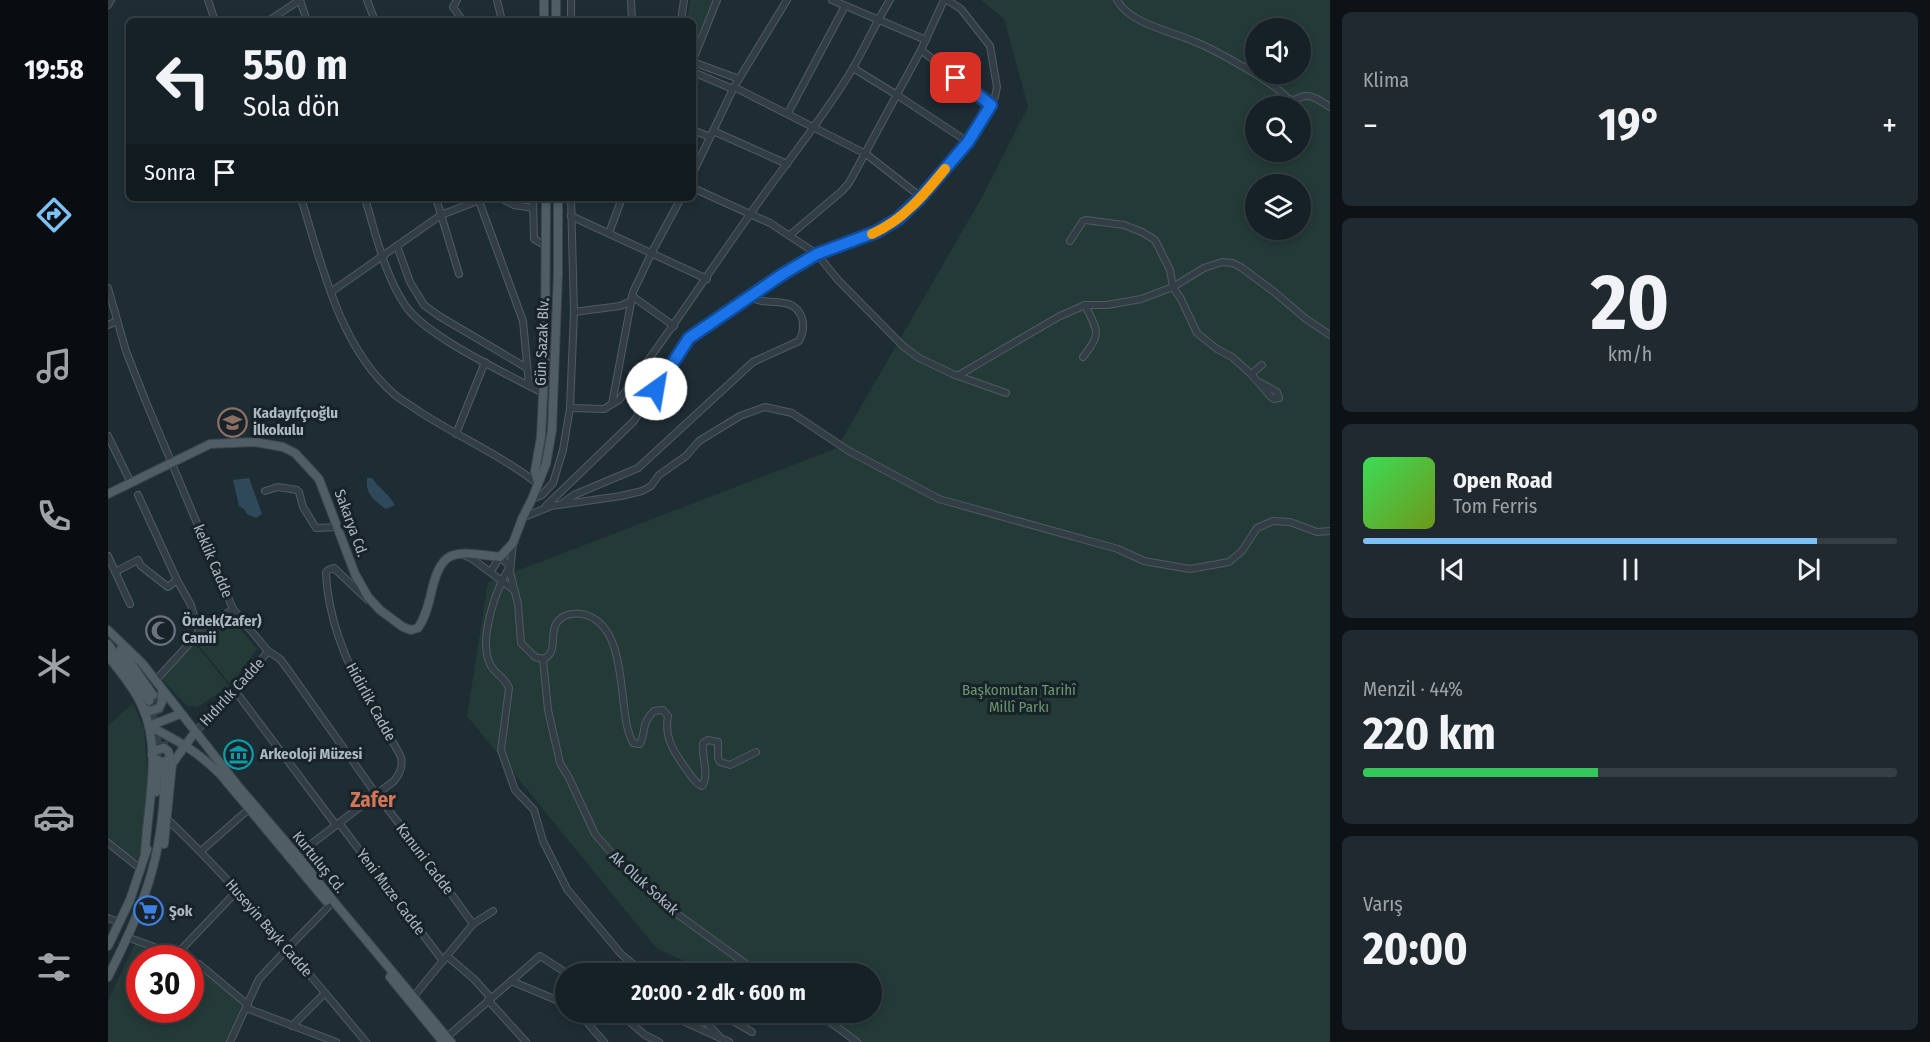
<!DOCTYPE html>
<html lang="tr">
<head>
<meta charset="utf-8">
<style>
	body { margin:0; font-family:"Fira Sans Condensed",sans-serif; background:#1f292f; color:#f1f3f6; height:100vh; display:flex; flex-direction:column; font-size:22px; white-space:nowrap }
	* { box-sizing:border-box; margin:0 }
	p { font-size:20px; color:#9ea3a7 }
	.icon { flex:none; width:33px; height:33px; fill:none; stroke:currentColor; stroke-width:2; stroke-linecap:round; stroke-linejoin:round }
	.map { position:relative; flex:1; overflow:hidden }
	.side { display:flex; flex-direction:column; gap:12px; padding:12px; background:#0c1215; width:600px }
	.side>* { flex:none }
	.banner { position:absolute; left:18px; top:18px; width:570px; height:183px; border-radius:9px; box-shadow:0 3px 9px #0003,0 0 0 2px #353e44; background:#162127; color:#f1f3f6; overflow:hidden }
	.fabs { position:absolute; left:1137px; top:18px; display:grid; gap:12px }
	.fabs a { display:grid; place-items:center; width:66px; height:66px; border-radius:50%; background:#162127; box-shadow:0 3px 9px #0003,0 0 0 2px #353e44; font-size:30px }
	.speed { position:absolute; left:18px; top:945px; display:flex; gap:12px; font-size:30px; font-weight:700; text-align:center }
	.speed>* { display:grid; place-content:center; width:78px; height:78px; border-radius:50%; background:#162127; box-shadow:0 3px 9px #0003,0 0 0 2px #353e44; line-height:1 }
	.speed .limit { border:9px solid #d22; background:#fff; color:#111 }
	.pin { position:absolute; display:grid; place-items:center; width:51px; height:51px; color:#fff; margin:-26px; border-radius:12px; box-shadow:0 3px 9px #0006 }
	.me { position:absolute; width:66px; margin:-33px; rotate:32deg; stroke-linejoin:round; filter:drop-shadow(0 0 4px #0008) }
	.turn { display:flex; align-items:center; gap:21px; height:126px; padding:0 18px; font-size:27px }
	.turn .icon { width:78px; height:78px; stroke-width:2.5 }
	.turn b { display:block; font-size:42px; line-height:51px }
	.then { display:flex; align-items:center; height:57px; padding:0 18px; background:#0003; gap:12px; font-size:22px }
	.big { font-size:45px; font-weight:700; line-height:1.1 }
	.side .tile { flex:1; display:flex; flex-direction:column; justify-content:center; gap:9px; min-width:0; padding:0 21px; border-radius:9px; background:#1f292f }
	.side .dial { align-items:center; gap:0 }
	.dial b { font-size:78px; line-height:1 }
	.song { display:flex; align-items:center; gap:18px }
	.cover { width:72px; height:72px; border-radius:9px; background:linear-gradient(135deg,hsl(130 70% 55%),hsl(80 70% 35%)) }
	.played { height:6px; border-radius:3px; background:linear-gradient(90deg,#7cc2f7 85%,#353e44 85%) }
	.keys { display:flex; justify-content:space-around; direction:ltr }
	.heat { display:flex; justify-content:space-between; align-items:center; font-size:33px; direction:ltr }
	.charge { height:9px; border-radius:4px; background:linear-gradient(90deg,#34c759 44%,#353e44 0) }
	.trip { position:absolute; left:447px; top:963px; width:327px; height:60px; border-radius:30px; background:#162127; box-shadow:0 3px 9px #0003,0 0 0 2px #353e44; font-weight:700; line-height:60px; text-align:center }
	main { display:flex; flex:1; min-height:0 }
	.menu { display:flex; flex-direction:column; width:108px; justify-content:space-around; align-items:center; background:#090d10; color:#9ea3a7 }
	.menu .icon { width:42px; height:42px }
	.menu .on { color:#7cc2f7 }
	.menu b { font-size:27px; color:#f1f3f6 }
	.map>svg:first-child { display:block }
</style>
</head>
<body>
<main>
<nav class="menu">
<b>19:58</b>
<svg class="icon on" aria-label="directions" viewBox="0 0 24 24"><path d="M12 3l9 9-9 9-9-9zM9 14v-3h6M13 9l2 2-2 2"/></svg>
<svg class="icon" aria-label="music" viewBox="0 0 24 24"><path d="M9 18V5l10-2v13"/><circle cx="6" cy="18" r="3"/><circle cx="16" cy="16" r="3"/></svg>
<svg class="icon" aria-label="phone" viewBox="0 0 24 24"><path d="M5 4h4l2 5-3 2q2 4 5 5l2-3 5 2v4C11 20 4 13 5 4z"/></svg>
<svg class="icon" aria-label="climate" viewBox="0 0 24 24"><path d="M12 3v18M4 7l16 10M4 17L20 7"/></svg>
<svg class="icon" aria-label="car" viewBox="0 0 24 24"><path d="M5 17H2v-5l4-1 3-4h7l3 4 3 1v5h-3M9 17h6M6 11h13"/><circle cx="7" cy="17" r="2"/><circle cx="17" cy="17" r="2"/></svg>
<svg class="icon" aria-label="filters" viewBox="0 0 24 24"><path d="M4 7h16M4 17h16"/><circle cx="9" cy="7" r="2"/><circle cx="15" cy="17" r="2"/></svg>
</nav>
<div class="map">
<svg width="1222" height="1042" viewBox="0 0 1222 1042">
	<rect width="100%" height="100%" fill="#1e2c34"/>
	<g fill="#233a36" fill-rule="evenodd">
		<path d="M582 0H606L585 53V21H579Z"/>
		<path d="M873 0H1222V1042H752L688 1013 764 1012V974L603 973 549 949 359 716 380 582 729 448 874 197 920 107 896 19ZM1148 28H1192V74H1148ZM1148 106H1192V152H1148ZM1148 184H1192V230H1148Z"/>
		<path d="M124 619 149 649 123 685 87 641Z"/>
		<path d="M86 642 122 687 89 707 79 706 54 679Z"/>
		<path d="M25 703 36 729 40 782 41 807 32 861 0 841V726Z"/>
		<path d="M28 941 76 958H32V1010H82L83 961 140 1005 122 1042H0V1001Z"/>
	</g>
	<g fill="#30495a">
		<path d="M141 478 154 514 148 518 139 514 136 509 131 506 125 480Z"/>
		<path d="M259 478H264C271 488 281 494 287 505L278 509C266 500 257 494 259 478Z"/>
	</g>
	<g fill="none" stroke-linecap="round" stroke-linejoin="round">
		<g stroke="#334149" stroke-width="8" stroke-dasharray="8 4" stroke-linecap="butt">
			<path d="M45 695 54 719 57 754"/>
			<path d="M41 701 49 733 50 756"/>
		</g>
		<defs>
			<g id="minor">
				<path d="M100 0 107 21"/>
				<path d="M259 0 267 21"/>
				<path d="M349 0 345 7 355 21"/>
				<path d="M389 0 394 21"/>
				<path d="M463 0V21"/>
				<path d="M523 0 524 21"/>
				<path d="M724 0 818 40"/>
				<path d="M1009 0C1021 23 1062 31 1085 41 1104 48 1169 84 1180 99L1187 100C1200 91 1210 99 1222 107"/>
				<path d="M0 5 3 0"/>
				<path d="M160 21 192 0 199 21"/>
				<path d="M573 21 576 0"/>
				<path d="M813 50 883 105"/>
				<path d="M585 60 609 0"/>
				<path d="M585 62 631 79"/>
				<path d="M745 68 789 95 860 142"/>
				<path d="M585 72 625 89"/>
				<path d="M626 87 758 154 813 197"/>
				<path d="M680 113 737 6"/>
				<path d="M585 130 602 137"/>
				<path d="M605 131 679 164"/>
				<path d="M585 173 626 87 679 0"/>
				<path d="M585 188 662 223 709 254 768 232 790 219 813 197 860 142 887 97 889 87 882 46 853 9 839 0"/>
				<path d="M193 198C214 265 231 346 286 394 294 401 304 406 312 412 351 437 394 456 430 484"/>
				<path d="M257 198C267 232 277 276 297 305 317 336 401 375 435 393"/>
				<path d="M328 198 351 274"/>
				<path d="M392 198 406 205 425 208"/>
				<path d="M425 198 426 239 438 246"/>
				<path d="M371 201 415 321 421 385"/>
				<path d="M463 216 599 279"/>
				<path d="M501 233 514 198"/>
				<path d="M682 235 734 191 741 183 813 50 836 0"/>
				<path d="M962 241 975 221 978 220 1016 225 1034 232 1047 240 1062 270 1065 287 1073 299 1089 333 1109 349 1124 357 1143 374 1162 396 1166 399 1171 398"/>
				<path d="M289 246 302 282 316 305 331 316 419 368"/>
				<path d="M0 288 18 351 38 402 125 609 160 651 172 659 181 671 268 794 310 848 365 924"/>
				<path d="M223 292 333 215 377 198 393 199"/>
				<path d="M524 296 566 326"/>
				<path d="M643 297 676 274 709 254 730 280 795 346 811 358 847 375H851L950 317 977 305H999L1033 299 1065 287 1096 268 1114 262 1125 263 1134 268 1165 291 1198 319 1222 335"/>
				<path d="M466 312 512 306 523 301"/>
				<path d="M0 325 9 321"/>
				<path d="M975 357C994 333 990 332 977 305"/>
				<path d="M1143 374 1154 365"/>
				<path d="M847 375 898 393"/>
				<path d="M1153 383 1169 392 1171 398"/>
				<path d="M504 404 511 400C558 338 598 276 643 213 676 165 715 119 745 68 758 45 768 22 782 0"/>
				<path d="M462 408 496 409 504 404 525 292 544 252 573 198"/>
				<path d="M348 434 377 362"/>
				<path d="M0 436 23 483"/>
				<path d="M157 491 170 487 189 490 191 492 195 507 208 528 230 527"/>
				<path d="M30 495 69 580 83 605 91 633"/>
				<path d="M424 499 434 495 445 483 455 450 462 408 466 312 463 198"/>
				<path d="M438 506 526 421 581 338 643 297C659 308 685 293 694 318 696 326 695 334 691 341L645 362 530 468 466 495 455 503"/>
				<path d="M414 518 443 506 513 496 534 491 543 486 551 475 578 456 591 441 632 416 657 407 684 413 741 451 831 499 1010 549 1036 561 1082 569 1121 562 1134 551 1149 528 1165 521 1182 522 1209 532 1222 531"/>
				<path d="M405 543 402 572 410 604 413 643 427 657 435 659"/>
				<path d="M355 555 363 558 406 590"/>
				<path d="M0 556 22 604"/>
				<path d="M383 571 392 557 402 566C388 589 369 641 383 666 388 674 397 678 401 688L393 750 407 790 426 810 435 841 459 889 513 954 537 974"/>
				<path d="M7 572 30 560 33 566 60 587 69 580"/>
				<path d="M435 659C455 651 434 625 459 615 465 613 472 613 478 615 518 627 511 698 520 730 521 734 523 739 525 743L532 744C539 730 532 725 546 711L555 710 560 716C556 738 566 752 578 769 583 775 586 783 594 786 602 775 593 756 595 743L600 740 610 742V758L612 762 622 765 648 752"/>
				<path d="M435 659 440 710 452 763 461 778 487 834 518 870 565 911 652 974"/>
				<path d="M47 681 91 633 125 609"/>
				<path d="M128 692 228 825"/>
				<path d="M87 732 134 685 160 651"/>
				<path d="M59 819C132 888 194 966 258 1042"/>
				<path d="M231 823 335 961"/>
				<path d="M0 843 33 869"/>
				<path d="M93 851 141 809"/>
				<path d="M189 855 286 781C292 773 295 767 293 757 284 739 272 722 262 705 239 665 220 620 218 573L220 570 226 568 260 600"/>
				<path d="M0 918 11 922"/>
				<path d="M19 937 76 958"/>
				<path d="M68 955 129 891"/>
				<path d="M339 956 366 979 383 998"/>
				<path d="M82 961 91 964 140 1005"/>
				<path d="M403 981 458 1004"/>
				<path d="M306 996 365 924 385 911"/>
				<path d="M380 1000 418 1042"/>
				<path d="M138 1008 228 1042"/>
				<path d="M470 1012 496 1042"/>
				<path d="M510 1012 537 1035 551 1042"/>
				<path d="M555 1012 621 1042"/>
				<path d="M588 1012 611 1036"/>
				<path d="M609 1012 644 1032"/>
				<path d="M709 1012 749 1042"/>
				<path d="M184 1026 217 993"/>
				<path d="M339 1037 432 956 460 974"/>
				<path d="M122 1042 151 979 179 949 222 905"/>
			</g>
			<g id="major">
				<path d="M436 0V21"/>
				<path d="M448 0V21"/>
				<path d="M430 483 427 471 433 437 437 356 438 198"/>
				<path d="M0 494 102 444 146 442 175 447 187 453 211 479 247 574 260 597 272 610 295 627 303 630 310 628C317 618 319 609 322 598 333 546 345 551 392 557L405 543 414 519 424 499 438 464 444 430 450 274V198"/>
				<path d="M0 630 34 663 130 786 189 855 227 903 343 1042"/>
				<path d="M0 644 41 701"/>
				<path d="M13 649 45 695"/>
				<path d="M0 656C12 672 26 687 34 706 55 751 39 807 37 854"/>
				<path d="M35 708 42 711 51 708 54 702V693"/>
				<path d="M41 726C72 742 88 750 113 775L218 901"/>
				<path d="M41 726 72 714"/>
				<path d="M44 755 48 750 56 748 60 751 64 764"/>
				<path d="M48 792 50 760"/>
				<path d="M56 844 64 764 87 732"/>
				<path d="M0 946 22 900 39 849"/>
				<path d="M0 977C17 943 34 908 44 871 54 835 57 797 57 761"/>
				<path d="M282 977 335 1042"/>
			</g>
		</defs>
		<use href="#minor" stroke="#4f5b63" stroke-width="8"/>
		<use href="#major" stroke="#3b464e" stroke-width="10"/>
		<use href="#minor" stroke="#323d45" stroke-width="6"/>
		<use href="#major" stroke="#4f5d65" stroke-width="8"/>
	</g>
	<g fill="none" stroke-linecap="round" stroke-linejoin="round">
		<defs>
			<path id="route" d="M548 389 581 338 675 274 709 254 768 232 790 219 813 197 860 142 883 105 848 78"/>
		</defs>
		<use href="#route" stroke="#114b97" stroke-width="15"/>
		<use href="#route" stroke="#1a73e8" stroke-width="10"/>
		<path stroke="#f59e0b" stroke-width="10" d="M764 234C795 220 816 195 837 169"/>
	</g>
	<defs>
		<symbol id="school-ring" viewBox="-11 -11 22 22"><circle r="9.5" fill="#182229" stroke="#8d6e63" stroke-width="1.5"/><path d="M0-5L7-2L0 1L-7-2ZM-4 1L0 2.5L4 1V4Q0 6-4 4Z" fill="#8d6e63"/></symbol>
		<symbol id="mosque-ring" viewBox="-11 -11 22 22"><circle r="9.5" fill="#182229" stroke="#6b7280" stroke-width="1.5"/><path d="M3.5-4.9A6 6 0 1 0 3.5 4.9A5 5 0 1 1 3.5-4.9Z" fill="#6b7280"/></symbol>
		<symbol id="museum-ring" viewBox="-11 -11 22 22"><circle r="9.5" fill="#182229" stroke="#0f9aa8" stroke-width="1.5"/><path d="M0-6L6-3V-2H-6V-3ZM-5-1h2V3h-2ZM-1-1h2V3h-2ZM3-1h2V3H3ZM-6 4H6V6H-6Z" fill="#0f9aa8"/></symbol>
		<symbol id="supermarket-ring" viewBox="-11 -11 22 22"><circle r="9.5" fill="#182229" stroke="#3f7fe0" stroke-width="1.5"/><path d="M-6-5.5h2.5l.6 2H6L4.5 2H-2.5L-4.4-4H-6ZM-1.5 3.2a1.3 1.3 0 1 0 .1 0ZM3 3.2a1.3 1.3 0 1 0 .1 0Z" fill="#3f7fe0"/></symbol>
	</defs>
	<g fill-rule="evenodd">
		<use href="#school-ring" x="108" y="406" width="33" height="33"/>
		<use href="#mosque-ring" x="36" y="614" width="33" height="33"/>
		<use href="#museum-ring" x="114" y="738" width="33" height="33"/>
		<use href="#supermarket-ring" x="24" y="894" width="33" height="33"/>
	</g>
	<g text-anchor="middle" stroke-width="6" stroke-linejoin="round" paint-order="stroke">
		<g font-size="15" fill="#abb9c3" stroke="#182229">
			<text transform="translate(434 342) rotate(-88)" y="5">Gün Sazak Blv.</text>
			<text transform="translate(243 523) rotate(70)" y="5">Sakarya Cd.</text>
			<text transform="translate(105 561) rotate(67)" y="5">keklik Cadde</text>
			<text transform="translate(124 692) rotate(-47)" y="5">Hıdırlık Cadde</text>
			<text transform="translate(263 702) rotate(61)" y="5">Hidirlik Cadde</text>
			<text transform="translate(317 859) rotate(53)" y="5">Kanuni Cadde</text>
			<text transform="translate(211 862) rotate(51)" y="5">Kurtuluş Cd.</text>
			<text transform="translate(536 883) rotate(42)" y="5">Ak Oluk Sokak</text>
			<text transform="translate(283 892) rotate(53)" y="5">Yeni Muze Cadde</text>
			<text transform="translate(161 928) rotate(49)" y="5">Huseyin Bayk Cadde</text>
		</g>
		<g font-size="15" font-weight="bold" fill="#abb9c3" stroke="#182229" text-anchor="start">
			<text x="145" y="418">Kadayıfçıoğlu<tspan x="145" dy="17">İlkokulu</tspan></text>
			<text x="74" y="626">Ördek(Zafer)<tspan x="74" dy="17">Camii</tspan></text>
			<text x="152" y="759">Arkeoloji Müzesi</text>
			<text x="61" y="916">Şok</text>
		</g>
		<g font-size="15" fill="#6c976e" stroke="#182229">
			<text x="911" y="695">Başkomutan Tarihî<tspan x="911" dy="17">Millî Parkı</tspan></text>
		</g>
		<g font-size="21" font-weight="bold" fill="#d27657" stroke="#182229">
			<text x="265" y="807">Zafer</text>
		</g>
	</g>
</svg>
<div class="fabs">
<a><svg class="icon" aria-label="sound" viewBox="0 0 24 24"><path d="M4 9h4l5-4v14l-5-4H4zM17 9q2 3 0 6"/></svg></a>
<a><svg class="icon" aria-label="search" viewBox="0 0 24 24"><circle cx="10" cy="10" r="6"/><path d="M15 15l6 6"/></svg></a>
<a><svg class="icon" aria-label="layers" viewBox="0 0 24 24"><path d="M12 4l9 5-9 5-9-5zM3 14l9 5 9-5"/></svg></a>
</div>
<div class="speed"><div class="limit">30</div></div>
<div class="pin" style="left:848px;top:78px;background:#d93025"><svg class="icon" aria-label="arrive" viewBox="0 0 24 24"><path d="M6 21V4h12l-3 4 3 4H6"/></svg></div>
<svg class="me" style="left:548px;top:389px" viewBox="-20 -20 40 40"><circle r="19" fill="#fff"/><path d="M0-13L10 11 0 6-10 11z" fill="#1a73e8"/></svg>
<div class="trip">20:00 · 2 dk · 600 m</div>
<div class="banner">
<div class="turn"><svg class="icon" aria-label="left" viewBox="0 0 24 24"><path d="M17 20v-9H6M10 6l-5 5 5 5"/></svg><div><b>550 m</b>Sola dön</div></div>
<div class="then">Sonra<svg class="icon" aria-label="arrive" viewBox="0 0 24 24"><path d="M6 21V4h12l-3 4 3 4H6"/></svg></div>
</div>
</div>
<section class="side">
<div class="tile"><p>Klima</p>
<div class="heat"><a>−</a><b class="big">19°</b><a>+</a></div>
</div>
<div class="tile dial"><b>20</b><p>km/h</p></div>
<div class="tile">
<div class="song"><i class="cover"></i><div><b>Open Road</b><p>Tom Ferris</p></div></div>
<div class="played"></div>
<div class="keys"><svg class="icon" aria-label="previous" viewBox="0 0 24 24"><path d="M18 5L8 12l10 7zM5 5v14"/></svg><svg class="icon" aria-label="pause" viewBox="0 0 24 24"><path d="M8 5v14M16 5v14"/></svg><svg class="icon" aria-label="next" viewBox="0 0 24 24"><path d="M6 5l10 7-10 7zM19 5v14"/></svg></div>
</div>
<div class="tile"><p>Menzil · 44%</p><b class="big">220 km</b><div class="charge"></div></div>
<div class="tile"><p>Varış</p><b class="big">20:00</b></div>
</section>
</main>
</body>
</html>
